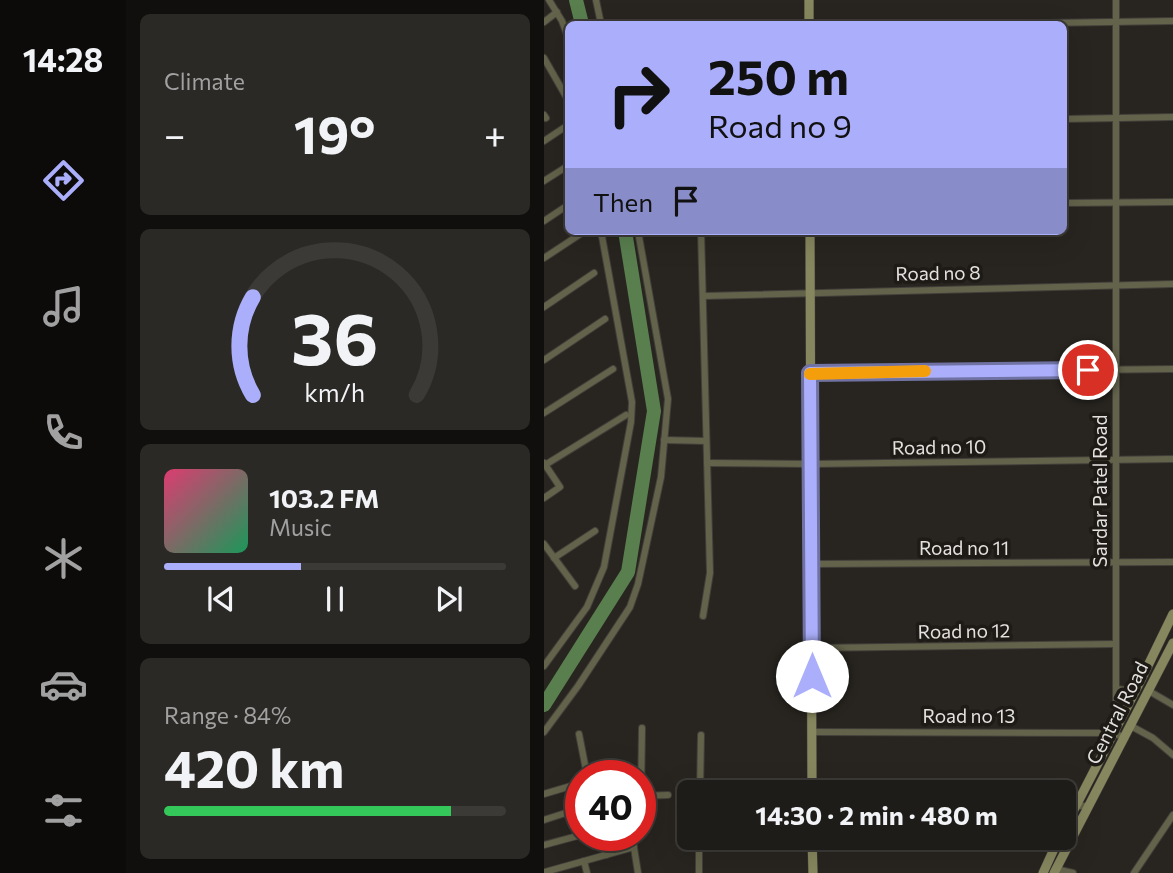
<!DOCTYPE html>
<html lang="en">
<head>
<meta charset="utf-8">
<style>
	body { margin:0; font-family:Commissioner,sans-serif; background:#2b2925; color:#f1f3f6; height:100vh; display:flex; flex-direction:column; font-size:26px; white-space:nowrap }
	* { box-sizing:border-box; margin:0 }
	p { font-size:23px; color:#a1a1a2 }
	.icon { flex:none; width:38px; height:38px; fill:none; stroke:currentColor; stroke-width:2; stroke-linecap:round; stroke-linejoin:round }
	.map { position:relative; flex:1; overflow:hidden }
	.sheet { display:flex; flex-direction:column; gap:14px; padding:14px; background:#100f0d; width:418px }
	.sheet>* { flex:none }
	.banner { position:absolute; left:21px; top:21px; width:502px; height:214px; border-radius:10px; box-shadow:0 7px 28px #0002,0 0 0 2px #3c3a37; background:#abaffb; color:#111; overflow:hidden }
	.speed { position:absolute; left:21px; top:760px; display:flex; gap:14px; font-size:35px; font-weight:700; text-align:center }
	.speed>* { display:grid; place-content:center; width:91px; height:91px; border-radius:50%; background:#1e1c18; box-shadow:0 7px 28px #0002,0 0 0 2px #3c3a37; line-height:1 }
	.speed .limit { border:10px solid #d22; background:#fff; color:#111 }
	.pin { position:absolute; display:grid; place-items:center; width:60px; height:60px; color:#fff; margin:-30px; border:4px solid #fff; border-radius:50%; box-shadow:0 2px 7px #0007 }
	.me { position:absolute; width:77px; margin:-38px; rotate:0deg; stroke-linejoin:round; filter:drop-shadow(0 0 5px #0008) }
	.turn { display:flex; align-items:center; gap:24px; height:147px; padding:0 28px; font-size:32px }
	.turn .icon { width:91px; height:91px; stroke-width:2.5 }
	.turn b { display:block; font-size:49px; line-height:60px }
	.then { display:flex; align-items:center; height:66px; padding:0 28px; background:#0003; gap:14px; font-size:26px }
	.big { font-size:52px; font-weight:700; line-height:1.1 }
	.sheet .card { flex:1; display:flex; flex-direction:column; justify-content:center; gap:10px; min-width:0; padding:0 24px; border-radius:10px; background:#2b2925 }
	.sheet .dial { align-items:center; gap:0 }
	.dial svg { height:182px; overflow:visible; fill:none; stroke:#3c3a37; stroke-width:7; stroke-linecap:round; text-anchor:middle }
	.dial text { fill:#f1f3f6; stroke:none }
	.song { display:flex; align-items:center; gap:21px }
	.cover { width:84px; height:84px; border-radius:10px; background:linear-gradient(135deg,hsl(340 70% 55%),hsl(150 70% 35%)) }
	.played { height:7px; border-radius:4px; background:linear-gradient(90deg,#abaffb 40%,#3c3a37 40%) }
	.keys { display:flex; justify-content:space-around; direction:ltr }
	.heat { display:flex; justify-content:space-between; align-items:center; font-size:38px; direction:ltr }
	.charge { height:10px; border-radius:5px; background:linear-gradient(90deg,#34c759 84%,#3c3a37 0) }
	.trip { position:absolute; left:133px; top:780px; width:399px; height:70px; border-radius:10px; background:#1e1c18; box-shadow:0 7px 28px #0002,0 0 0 2px #3c3a37; font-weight:700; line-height:70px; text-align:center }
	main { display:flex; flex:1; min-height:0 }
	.tabs { display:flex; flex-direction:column; width:126px; justify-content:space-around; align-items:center; background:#0c0b0a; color:#a1a1a2 }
	.tabs .icon { width:49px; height:49px }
	.tabs .on { color:#abaffb }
	.tabs b { font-size:32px; color:#f1f3f6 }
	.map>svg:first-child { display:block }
</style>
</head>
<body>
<main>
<nav class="tabs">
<b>14:28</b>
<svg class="icon on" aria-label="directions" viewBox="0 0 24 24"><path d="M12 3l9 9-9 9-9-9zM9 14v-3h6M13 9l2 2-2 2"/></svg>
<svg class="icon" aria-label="music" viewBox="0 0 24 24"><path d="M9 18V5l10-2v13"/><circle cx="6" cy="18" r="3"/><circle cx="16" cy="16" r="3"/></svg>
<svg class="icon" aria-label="phone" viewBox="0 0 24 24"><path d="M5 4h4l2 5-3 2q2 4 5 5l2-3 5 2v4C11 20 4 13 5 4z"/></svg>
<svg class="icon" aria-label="climate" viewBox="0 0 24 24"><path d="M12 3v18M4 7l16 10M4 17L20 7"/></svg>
<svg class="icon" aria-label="car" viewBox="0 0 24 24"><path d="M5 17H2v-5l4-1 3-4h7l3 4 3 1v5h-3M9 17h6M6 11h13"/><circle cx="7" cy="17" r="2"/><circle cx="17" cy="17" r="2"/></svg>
<svg class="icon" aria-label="filters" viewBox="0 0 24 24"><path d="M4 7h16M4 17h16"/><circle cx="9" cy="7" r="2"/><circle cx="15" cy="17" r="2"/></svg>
</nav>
<section class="sheet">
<div class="card"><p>Climate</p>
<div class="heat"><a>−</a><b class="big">19°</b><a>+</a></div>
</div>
<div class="card dial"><svg viewBox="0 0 100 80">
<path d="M14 69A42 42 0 1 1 86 69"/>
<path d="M14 69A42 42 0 0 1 14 26" stroke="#abaffb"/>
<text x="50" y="56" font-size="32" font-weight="700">36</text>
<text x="50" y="72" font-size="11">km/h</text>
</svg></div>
<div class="card">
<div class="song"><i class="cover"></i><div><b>103.2 FM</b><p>Music</p></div></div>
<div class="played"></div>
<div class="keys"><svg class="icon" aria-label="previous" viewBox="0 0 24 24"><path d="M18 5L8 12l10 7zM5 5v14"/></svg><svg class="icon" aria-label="pause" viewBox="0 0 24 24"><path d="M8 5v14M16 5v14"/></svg><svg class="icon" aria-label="next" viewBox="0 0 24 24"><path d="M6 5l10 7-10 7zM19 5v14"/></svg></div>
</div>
<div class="card"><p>Range · 84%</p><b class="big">420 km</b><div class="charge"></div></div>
</section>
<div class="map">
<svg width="629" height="873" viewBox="0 0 629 873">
	<rect width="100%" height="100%" fill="#282520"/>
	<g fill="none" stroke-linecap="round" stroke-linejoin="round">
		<g stroke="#597f4f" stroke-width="14">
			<path d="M32 0 38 24"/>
			<path d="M0 705 84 572 110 411 81 231"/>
		</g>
		<defs>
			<g id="street">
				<path d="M5 0 18 21 24 37"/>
				<path d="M52 0 57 24"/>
				<path d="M0 22 13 12"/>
				<path d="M437 24 629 21"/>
				<path d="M0 58 24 100"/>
				<path d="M0 115 2 118"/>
				<path d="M520 119 629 117"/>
				<path d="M0 141 24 125"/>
				<path d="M0 181 22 167"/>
				<path d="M520 203 629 202"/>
				<path d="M0 221 24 205"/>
				<path d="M157 231 166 573 159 616"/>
				<path d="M0 258 41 231"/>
				<path d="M160 296 629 284"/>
				<path d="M0 307 50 273"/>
				<path d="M0 360 61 319"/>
				<path d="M266 373 629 369"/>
				<path d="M0 413 69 369"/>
				<path d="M120 440 162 441"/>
				<path d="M0 463 16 487 0 498"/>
				<path d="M163 463 267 464 629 459"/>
				<path d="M1 465 82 415"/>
				<path d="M0 544 31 586"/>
				<path d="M10 558 51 531"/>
				<path d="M267 564 629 562"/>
				<path d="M268 648 572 644"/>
				<path d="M0 666 43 607 60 567 87 422 88 402 57 231"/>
				<path d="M572 689 592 691"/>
				<path d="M605 691 629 705"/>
				<path d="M572 726V0"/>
				<path d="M587 726 609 738 629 755"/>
				<path d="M0 732 34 686 86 607 94 584 117 477 124 399 94 231"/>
				<path d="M268 732 570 733 581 738"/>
				<path d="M35 734 43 775"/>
				<path d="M156 793 157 735"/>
				<path d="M0 794 37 783"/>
				<path d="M96 796 124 795"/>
				<path d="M97 796 98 728"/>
				<path d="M520 806H544"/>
				<path d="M0 820 37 808"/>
				<path d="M57 835 62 855"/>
				<path d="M88 835 94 873"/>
				<path d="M0 845 37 835"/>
				<path d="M40 861 43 873"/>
				<path d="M512 869 529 873"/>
				<path d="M1 872 90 847"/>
				<path d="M155 873V838"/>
				<path d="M590 873 629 815"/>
			</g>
			<g id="secondary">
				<path d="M265 0V24"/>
				<path d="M266 231 268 793"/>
				<path d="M520 829 597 680 629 614"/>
				<path d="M268 838 269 873"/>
				<path d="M499 873 515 838"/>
				<path d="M510 873 629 643"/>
			</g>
		</defs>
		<use href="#street" stroke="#423f3b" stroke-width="8"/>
		<use href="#secondary" stroke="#423f3b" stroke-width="10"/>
		<use href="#street" stroke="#63634b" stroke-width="6"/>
		<use href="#secondary" stroke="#87875f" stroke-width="9"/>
	</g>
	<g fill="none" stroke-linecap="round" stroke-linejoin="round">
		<defs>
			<path id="route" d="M268 676 266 373 544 370"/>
		</defs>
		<use href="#route" stroke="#6f72a3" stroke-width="18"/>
		<use href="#route" stroke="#abaffb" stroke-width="12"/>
		<path stroke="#f59e0b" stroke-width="12" d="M266 374 381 371"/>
	</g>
	<g text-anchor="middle" stroke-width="7" stroke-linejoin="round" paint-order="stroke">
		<g font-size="19" fill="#e4e2df" stroke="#1e1b17">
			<text transform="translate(394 273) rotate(-1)" y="7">Road no 8</text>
			<text transform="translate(395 447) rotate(-1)" y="7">Road no 10</text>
			<text transform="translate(556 491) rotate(-90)" y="7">Sardar Patel Road</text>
			<text x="420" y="555">Road no 11</text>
			<text transform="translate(420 631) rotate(-1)" y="7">Road no 12</text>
			<text transform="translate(573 713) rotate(-63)" y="7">Central Road</text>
			<text x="425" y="723">Road no 13</text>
		</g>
	</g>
</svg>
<div class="speed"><div class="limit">40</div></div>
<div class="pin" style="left:544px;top:370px;background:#d93025"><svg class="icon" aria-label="arrive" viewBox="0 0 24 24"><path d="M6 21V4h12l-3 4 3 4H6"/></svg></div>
<svg class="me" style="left:268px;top:676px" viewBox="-20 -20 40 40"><circle r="19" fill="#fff"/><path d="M0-13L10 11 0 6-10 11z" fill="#abaffb"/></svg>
<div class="trip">14:30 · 2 min · 480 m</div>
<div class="banner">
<div class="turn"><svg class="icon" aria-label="right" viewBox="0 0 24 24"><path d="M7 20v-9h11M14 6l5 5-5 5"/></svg><div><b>250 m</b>Road no 9</div></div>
<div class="then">Then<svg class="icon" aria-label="arrive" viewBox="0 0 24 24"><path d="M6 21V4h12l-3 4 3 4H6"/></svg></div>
</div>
</div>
</main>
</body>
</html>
